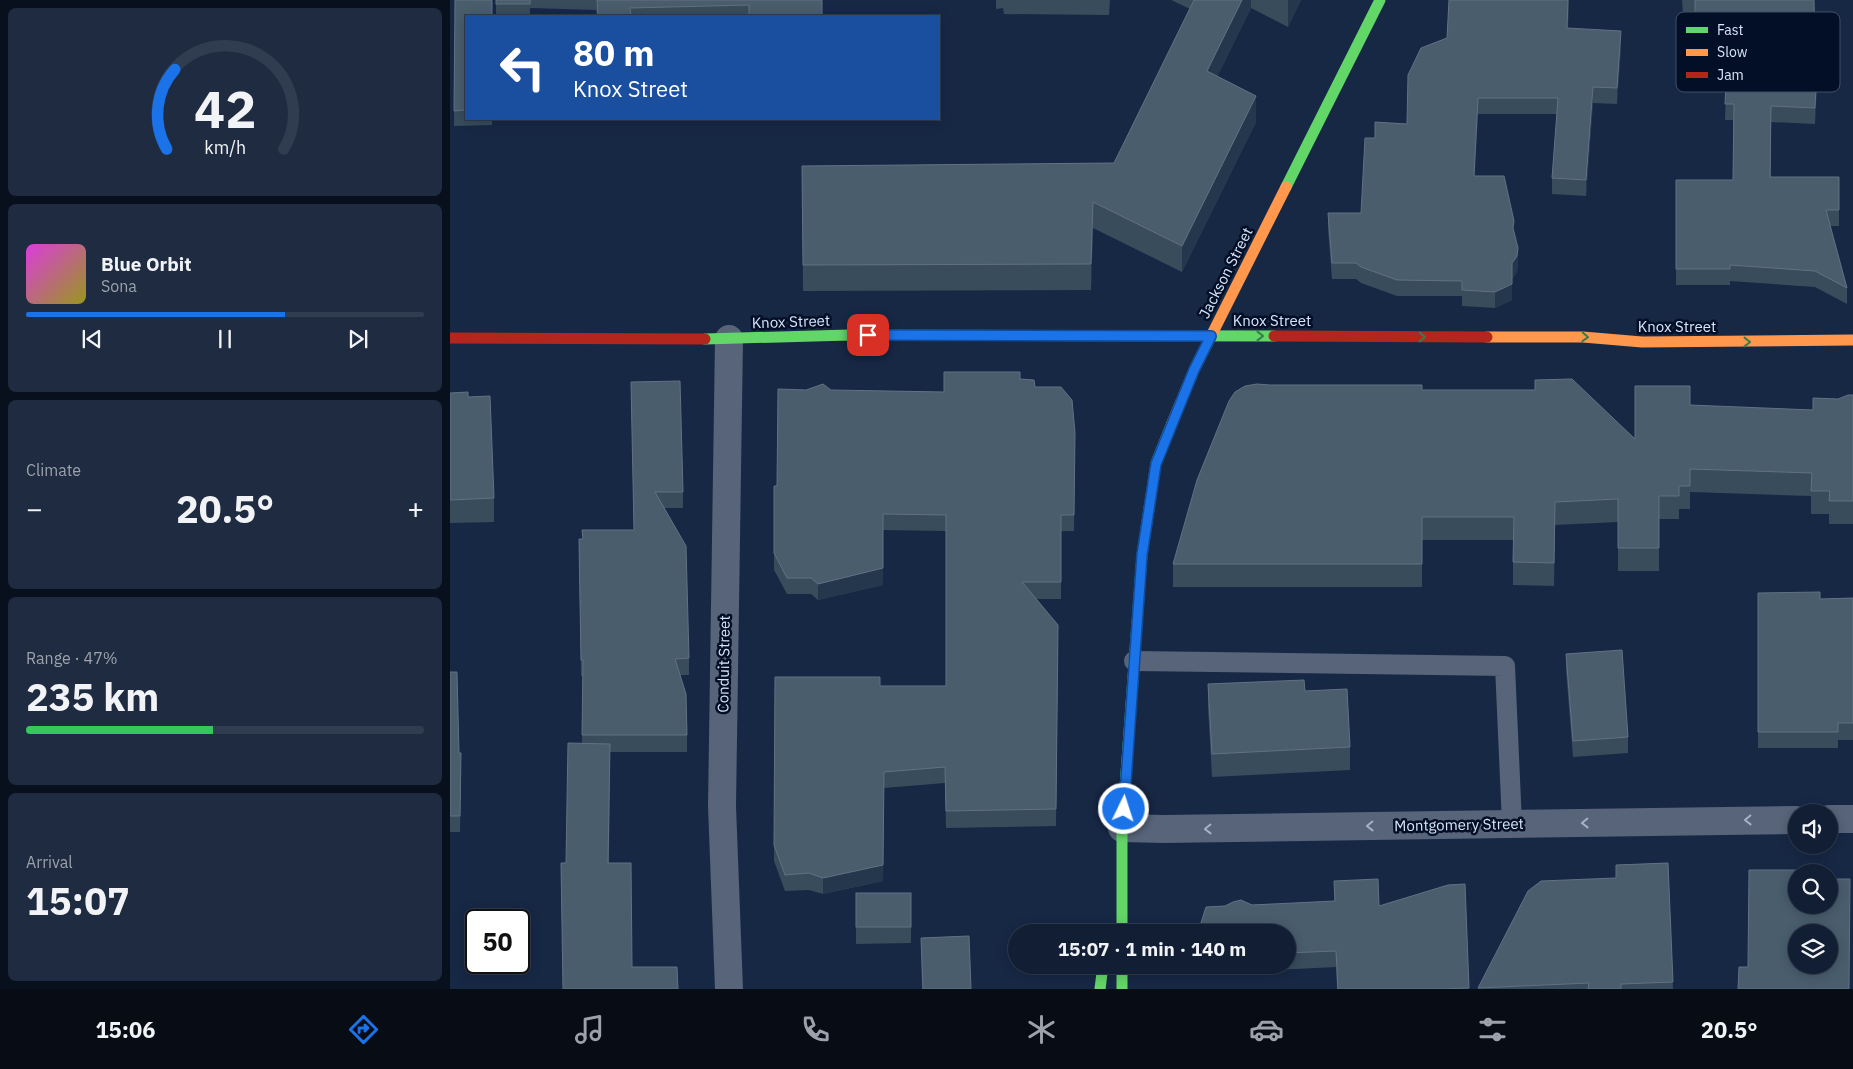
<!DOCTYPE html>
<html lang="en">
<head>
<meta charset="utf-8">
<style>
	body { margin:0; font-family:"IBM Plex Sans",sans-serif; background:#1e2b40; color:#f1f3f6; height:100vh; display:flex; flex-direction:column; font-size:19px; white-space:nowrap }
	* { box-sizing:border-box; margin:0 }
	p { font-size:16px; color:#9ca2ac }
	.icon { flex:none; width:28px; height:28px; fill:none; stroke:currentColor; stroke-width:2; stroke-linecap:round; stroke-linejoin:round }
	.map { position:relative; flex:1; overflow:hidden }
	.drawer { display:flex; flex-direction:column; gap:8px; padding:8px; background:#09101d; width:450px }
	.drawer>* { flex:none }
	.hud { position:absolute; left:15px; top:15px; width:475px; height:105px; border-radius:0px; box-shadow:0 2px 12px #0003,0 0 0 1px #303c4f; background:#1a4fa0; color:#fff; overflow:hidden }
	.tools { position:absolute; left:1338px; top:804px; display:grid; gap:10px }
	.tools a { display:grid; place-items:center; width:50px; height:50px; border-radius:50%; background:#111e34; box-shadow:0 2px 12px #0003,0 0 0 1px #303c4f; font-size:25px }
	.speed { position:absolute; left:15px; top:909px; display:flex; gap:10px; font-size:25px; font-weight:700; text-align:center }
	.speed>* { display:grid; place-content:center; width:65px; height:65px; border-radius:50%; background:#111e34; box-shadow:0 2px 12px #0003,0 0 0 1px #303c4f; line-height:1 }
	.speed .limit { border:2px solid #111; border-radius:8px; background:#fff; color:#111 }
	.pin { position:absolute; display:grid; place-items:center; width:42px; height:42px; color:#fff; margin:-21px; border-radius:10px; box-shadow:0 2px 8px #0006 }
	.me { position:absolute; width:55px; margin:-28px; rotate:4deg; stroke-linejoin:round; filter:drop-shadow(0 0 4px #0008) }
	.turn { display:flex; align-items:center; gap:18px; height:105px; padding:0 25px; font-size:22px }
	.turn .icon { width:65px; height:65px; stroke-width:2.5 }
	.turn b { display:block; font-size:35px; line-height:42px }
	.big { font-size:38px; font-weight:800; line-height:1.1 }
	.drawer .card { flex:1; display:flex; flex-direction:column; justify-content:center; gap:8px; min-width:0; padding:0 18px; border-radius:8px; background:#1e2b40 }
	.drawer .dial { align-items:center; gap:0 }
	.dial svg { height:130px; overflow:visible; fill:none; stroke:#303c4f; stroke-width:7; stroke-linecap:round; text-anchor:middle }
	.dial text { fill:#f1f3f6; stroke:none }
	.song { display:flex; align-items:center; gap:15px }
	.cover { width:60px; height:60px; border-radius:8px; background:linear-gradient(135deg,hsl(300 70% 55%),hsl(60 70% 35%)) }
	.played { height:5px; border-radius:2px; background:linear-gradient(90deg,#1a73e8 65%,#303c4f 65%) }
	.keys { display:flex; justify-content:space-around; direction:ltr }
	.heat { display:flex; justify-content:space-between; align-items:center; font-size:28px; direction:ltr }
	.charge { height:8px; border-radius:4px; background:linear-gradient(90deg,#34c759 47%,#303c4f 0) }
	.trip { position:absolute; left:558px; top:924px; width:288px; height:50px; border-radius:25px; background:#111e34; box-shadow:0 2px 12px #0003,0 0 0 1px #303c4f; font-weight:800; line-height:50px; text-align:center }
	.tab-bar { display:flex; height:80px; justify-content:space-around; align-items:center; background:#070c15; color:#9ca2ac }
	.tab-bar .icon { width:35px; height:35px }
	.tab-bar .on { color:#1a73e8 }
	.tab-bar b { font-size:22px; color:#f1f3f6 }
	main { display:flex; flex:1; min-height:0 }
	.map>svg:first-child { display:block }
</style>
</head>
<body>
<main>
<section class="drawer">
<div class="card dial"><svg viewBox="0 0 100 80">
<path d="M14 69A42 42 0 1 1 86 69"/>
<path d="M14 69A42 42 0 0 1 19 20" stroke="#1a73e8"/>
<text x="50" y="56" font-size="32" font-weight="700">42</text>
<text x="50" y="72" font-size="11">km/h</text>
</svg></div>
<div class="card">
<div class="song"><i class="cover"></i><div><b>Blue Orbit</b><p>Sona</p></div></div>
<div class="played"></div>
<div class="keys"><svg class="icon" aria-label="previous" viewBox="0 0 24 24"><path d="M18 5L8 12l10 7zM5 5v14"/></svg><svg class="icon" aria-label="pause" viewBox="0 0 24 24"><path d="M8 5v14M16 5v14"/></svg><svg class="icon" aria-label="next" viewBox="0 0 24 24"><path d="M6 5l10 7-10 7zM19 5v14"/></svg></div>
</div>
<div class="card"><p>Climate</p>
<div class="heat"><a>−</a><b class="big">20.5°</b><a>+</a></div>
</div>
<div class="card"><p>Range · 47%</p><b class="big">235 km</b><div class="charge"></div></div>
<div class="card"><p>Arrival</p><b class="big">15:07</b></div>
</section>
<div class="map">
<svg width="1403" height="989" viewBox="0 0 1403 989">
	<rect width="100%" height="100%" fill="#172845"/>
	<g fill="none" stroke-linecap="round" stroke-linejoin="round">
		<path stroke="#576479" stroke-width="20" d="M684 661 1055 666 1062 824"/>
		<g stroke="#576479" stroke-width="28">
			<path d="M279 339 272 806 279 989"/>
			<path d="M1379 819H1403"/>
			<path d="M672 828 714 829 1346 820"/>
		</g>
		<g stroke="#63d668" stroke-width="11">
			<path d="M836 187 930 0"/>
			<path d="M255 339 399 335 824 336"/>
			<path d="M672 932V828L692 555 706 463 722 423"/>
			<path d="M672 965V989"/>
			<path d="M650 989 653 965"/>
		</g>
		<g stroke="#ff974d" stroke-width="11">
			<path d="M1037 337H1133L1192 342 1403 340"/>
			<path d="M722 423 744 370 836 187"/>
		</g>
		<g stroke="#b3261e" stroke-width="11">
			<path d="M824 336 1037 337"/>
			<path d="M0 338 255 339"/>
		</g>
	</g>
	<g fill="#384c5c">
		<path d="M5 0 16 16V119H42V125L4 126Z"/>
		<path d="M46 0H372V16H147L146 10 80 8V16H46Z"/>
		<path d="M546 0H660L659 15 554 14 553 8 546 9Z"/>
		<path d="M721 0H851L838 27 801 8 767 77 806 122 732 272 643 228 641 290 353 291 352 166 664 163 740 9Z"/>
		<path d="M999 0H1119L1118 28 1171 47 1167 104 1143 103 1136 196 1102 194V178L1107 114H1028L1024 176 1064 234 1068 264 1067 272 1062 279V300L1045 308 1012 306V296H947L911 283 906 279H882L878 229V213H911L925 138 957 124 997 38Z"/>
		<path d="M1232 0H1364L1365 47 1368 63 1365 124 1321 122V177H1389V226H1380L1397 288V304L1365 287 1280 281V285H1226V180H1283V120H1275L1278 33 1245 34V14L1233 15Z"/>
		<path d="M570 379 585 387 625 433 624 531H611V599H586L608 625 606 826 496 828 495 783 434 788 433 881 373 894 359 890 335 891 324 861 325 677 430 686H496V531L433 530V585L368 600 361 594H337L324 570V486H327L356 390 494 392Z"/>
		<path d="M181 382 233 492V508H214L239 658V675H230L237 735V752H160L159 863 182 967 228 989H113L111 863H116L132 744 133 676H131L129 555 132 539 184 530Z"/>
		<path d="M820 385 972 390 1185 439 1240 405 1363 410 1388 399 1403 395V524H1379V514H1361V496L1240 492V509H1229V519H1209V571H1168V522L1105 525 1104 586 1063 585V540H972V587H723V564Z"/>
		<path d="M0 393 18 397 44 498V522L0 523Z"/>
		<path d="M1308 593 1370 599 1403 598V740H1388V748H1308Z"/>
		<path d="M1116 654 1178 737V753L1123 757 1116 670Z"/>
		<path d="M0 672 11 769 10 832H0Z"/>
		<path d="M758 684 900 747V770L762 777 758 707Z"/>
		<path d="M1218 863 1223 989H1028V988L1166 878V865Z"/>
		<path d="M884 881 929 906 1015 884 1019 989H887L886 967 747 974 746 965H836V932L775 906 884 901Z"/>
		<path d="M406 893H461V943L406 944Z"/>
		<path d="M471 938 521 989H472Z"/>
	</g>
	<g fill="#24374c">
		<path d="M792 0H801V8L757 98V71Z"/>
		<path d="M838 0H851L838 27Z"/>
		<path d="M1118 0H1119L1117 44V28Z"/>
		<path d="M1171 31V47L1167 104V88Z"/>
		<path d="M1368 47V63L1365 124V108Z"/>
		<path d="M1143 87V103L1136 196V180Z"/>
		<path d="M806 96V122L732 272V246Z"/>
		<path d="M1028 98V114L1024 192V176Z"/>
		<path d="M643 202V228L641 290V264Z"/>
		<path d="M1068 248V264L1067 272 1062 279V300L1045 308V292L1062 263Z"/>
		<path d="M433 568V585L368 600V584Z"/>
		<path d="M434 772 433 881 373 894V878Z"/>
	</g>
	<g fill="#495d6d" stroke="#607283" fill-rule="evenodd">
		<path d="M5 0H42V16H16V110L4 111Z"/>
		<rect x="46" y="0" width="34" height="4"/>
		<path d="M147 0H372V16H299V5L180 8 181 16H148Z"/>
		<path d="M744 0H792L757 71 806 96 732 246 643 202 641 264 353 265 352 166 664 163Z"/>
		<path d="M999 0H1118L1117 28 1171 31 1167 88 1143 87 1136 180 1102 178 1108 98H1028L1024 176H1054L1064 221 1063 228 1068 248 1067 256 1062 263V284L1045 292 1012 290V281L947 280 911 267 906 263H882L878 213H911L915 138H925V122L957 124 958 75 971 48 997 38Z"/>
		<path d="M1245 0H1364L1365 47H1368L1365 108 1321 106 1320 177H1389V210H1376L1397 288 1365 271 1280 265V269H1226V180H1283L1284 104H1275L1279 18H1245Z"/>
		<path d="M494 372H570V379L584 380 585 387H611L622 400 625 433 624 515H611V582H572L608 625 606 809 496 811 495 767 434 772 433 865 373 878 359 873 335 875 324 845 325 677H430V686H496V515L433 514V568L368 584 361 578H337L324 553V486H327L328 389 356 390 373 384 381 390 494 392Z"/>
		<path d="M1122 379 1185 439V386H1240V405L1363 410V398L1388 399 1398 395H1403V501H1379L1380 491H1361L1362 473 1240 469V486H1229V496H1209V548H1168V499L1105 502 1104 563 1063 562 1064 517H972V564H723L747 480 779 401 785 392 795 386 807 384 820 385H972V390H1085V380Z"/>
		<path d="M230 381 233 492H205L236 546 239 658 225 659 236 694 237 735H132L133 660H131L129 539H133L132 530H184L181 382Z"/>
		<path d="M18 392V397L40 396 44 498 0 500V393Z"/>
		<path d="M1370 592V599L1403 598V723H1388V732H1308V593Z"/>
		<path d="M1172 650 1178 737 1123 741 1116 654Z"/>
		<path d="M0 672H7L9 753H11L10 816H0Z"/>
		<path d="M854 680 855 691 897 689 900 747 762 754 758 684Z"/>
		<path d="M118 743 160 744 158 863H181L182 967H227L228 989H113L111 863H116Z"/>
		<path d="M1218 863 1223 982 1171 984V989H1138L1139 983 1028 988 1078 891 1091 881 1166 878V865Z"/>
		<path d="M1299 870H1380V879H1400L1399 989H1288L1289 967H1298ZM1346 872H1379V905H1346ZM1346 932H1379V965H1346Z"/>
		<path d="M928 879 929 906 998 885 1015 884 1019 988 991 989H888L886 951 836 953V932H748L756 907 775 906 783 902 791 900 802 905 885 901 884 881Z"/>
		<rect x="406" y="893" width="55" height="34"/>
		<path d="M519 936 521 989H473L471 938Z"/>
	</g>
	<defs><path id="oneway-chevron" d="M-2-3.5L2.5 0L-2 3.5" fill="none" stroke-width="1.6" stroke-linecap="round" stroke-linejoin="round" transform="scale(1.25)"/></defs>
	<g stroke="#387c4a">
		<use href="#oneway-chevron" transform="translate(810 336)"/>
		<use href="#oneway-chevron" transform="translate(972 337)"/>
		<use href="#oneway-chevron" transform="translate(1135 337) rotate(3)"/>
		<use href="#oneway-chevron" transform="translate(1297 342)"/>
	</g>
	<g stroke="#a5b1c6">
		<use href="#oneway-chevron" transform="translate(1298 820) rotate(179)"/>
		<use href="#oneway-chevron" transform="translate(1135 823) rotate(179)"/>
		<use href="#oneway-chevron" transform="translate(920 826) rotate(179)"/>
		<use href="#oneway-chevron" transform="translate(758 829) rotate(179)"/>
	</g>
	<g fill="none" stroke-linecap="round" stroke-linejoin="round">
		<defs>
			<path id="route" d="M418 335 761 336 744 370 706 464 692 555 674 809"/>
		</defs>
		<use href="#route" stroke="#114b97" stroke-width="12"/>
		<use href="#route" stroke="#1a73e8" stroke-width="9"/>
	</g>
	<g text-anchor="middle" stroke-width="5" stroke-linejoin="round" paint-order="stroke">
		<g font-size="15" fill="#d9e5fa" stroke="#030f26">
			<text transform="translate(776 273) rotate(-63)" y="5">Jackson Street</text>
			<text x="822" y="326">Knox Street</text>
			<text transform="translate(341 322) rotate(-2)" y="5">Knox Street</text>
			<text x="1227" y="332">Knox Street</text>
			<text transform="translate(274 664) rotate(-89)" y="5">Conduit Street</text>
			<text transform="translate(1009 825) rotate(-1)" y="5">Montgomery Street</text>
		</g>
	</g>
	<rect x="1226" y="12" width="164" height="80" rx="8" fill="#030f26" stroke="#434f66" stroke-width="1"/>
	<rect x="1236" y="27" width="22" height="6" fill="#63d668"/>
	<rect x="1236" y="49" width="22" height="7" fill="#ff974d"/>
	<rect x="1236" y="72" width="22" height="6" fill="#b3261e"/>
	<g font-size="14" fill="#d9e5fa">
		<text x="1267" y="35">Fast</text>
		<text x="1267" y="57">Slow</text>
		<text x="1267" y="80">Jam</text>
	</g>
</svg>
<div class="tools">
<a><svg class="icon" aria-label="sound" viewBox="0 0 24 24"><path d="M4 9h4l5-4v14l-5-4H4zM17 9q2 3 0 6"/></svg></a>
<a><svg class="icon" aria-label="search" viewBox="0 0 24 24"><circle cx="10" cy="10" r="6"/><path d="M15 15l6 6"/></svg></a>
<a><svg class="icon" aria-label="layers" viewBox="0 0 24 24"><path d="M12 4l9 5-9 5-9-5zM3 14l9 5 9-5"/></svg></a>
</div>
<div class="speed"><div class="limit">50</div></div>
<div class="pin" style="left:418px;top:335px;background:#d93025"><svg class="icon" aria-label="arrive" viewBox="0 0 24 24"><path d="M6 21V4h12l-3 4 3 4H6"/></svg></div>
<svg class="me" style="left:674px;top:809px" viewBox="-20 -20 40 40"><circle r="17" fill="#1a73e8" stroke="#fff" stroke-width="3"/><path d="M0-11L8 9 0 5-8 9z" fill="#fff"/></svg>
<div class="trip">15:07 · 1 min · 140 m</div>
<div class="hud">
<div class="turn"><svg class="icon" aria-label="left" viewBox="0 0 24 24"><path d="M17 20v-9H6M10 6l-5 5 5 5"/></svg><div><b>80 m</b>Knox Street</div></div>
</div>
</div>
</main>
<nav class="tab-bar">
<b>15:06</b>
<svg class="icon on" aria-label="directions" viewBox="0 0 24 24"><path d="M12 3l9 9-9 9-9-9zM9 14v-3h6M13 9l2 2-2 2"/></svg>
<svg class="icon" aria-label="music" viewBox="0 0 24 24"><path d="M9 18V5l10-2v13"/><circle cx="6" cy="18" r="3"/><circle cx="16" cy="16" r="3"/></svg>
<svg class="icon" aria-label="phone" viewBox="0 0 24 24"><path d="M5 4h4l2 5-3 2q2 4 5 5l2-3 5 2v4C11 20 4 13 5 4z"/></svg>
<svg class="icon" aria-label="climate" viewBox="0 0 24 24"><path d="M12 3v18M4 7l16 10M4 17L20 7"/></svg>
<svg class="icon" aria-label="car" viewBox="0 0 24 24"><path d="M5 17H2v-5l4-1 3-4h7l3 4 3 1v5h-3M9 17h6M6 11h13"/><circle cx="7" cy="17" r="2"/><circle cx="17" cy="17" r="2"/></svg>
<svg class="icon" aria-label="filters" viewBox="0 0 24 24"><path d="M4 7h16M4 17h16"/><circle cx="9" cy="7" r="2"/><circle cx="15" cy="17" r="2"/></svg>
<b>20.5°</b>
</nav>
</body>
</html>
